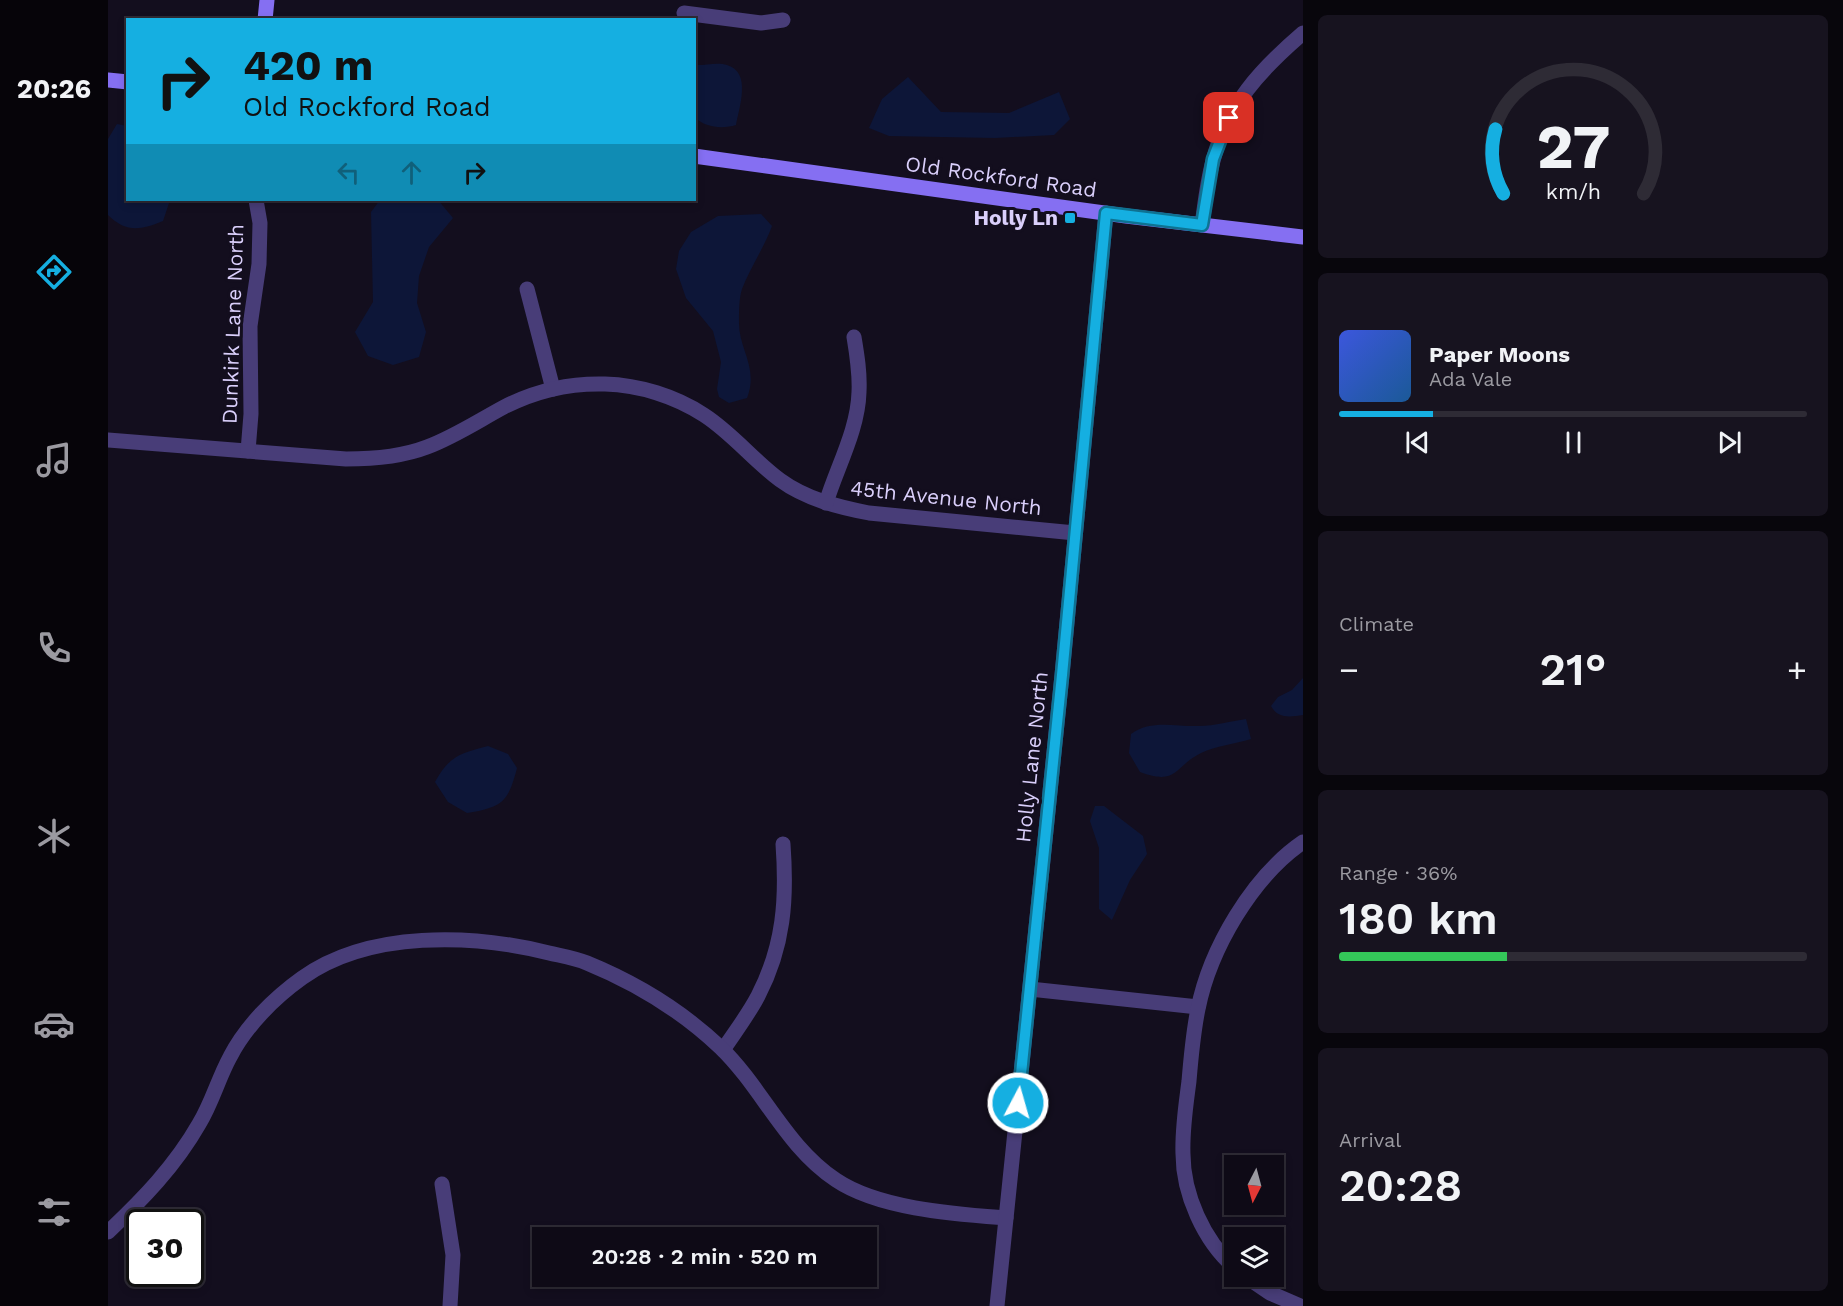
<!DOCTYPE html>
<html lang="en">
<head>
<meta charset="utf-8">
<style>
	body { margin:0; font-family:"Work Sans",sans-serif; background:#17131f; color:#f1f3f6; height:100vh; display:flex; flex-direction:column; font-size:22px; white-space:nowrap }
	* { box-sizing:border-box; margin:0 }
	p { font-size:20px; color:#9b9aa1 }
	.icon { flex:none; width:33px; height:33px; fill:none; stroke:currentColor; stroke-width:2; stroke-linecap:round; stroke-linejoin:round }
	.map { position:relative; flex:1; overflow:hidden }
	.drawer { display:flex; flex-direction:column; gap:15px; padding:15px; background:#08060c; width:540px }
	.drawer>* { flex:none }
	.banner { position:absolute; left:18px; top:18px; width:570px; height:183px; border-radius:0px; box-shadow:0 3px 9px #0003,0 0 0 2px #2e2b35; background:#15afe1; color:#111; overflow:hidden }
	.needle { width:39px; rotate:186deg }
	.fabs { position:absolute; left:1116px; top:1155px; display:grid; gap:12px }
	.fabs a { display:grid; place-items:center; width:60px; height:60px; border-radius:0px; background:#0e0a16; box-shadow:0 3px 9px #0003,0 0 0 2px #2e2b35; font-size:30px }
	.speed { position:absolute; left:18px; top:1209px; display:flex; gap:12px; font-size:30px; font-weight:700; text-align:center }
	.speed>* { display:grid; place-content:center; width:78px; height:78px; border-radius:50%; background:#0e0a16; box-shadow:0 3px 9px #0003,0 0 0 2px #2e2b35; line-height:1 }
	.speed .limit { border:3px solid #111; border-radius:9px; background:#fff; color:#111 }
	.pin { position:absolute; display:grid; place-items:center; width:51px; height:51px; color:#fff; margin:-26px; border-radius:12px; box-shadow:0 3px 9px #0006 }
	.me { position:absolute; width:66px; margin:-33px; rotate:6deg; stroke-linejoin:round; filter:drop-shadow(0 0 4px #0008) }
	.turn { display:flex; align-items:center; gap:21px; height:126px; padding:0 18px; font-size:27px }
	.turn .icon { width:78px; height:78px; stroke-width:2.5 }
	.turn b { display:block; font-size:42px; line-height:51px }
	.lanes { display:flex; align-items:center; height:57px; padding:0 18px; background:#0003; justify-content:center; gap:30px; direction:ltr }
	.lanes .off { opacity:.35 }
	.big { font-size:45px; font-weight:600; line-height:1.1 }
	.drawer .card { flex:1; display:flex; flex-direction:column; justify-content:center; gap:9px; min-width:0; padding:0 21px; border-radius:9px; background:#17131f }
	.drawer .dial { align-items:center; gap:0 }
	.dial svg { height:156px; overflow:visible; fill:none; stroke:#2e2b35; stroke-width:7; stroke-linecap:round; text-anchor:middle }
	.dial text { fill:#f1f3f6; stroke:none }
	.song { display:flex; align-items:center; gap:18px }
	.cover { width:72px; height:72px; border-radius:9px; background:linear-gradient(135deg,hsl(230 70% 55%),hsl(210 70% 35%)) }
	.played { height:6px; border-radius:3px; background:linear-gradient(90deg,#15afe1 20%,#2e2b35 20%) }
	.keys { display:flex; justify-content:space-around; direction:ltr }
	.heat { display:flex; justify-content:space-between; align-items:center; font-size:33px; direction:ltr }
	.charge { height:9px; border-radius:4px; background:linear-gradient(90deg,#34c759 36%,#2e2b35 0) }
	.trip { position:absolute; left:424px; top:1227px; width:345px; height:60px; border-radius:0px; background:#0e0a16; box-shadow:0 3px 9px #0003,0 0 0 2px #2e2b35; font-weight:600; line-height:60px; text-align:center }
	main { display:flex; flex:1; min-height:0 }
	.dock { display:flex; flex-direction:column; width:108px; justify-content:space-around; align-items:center; background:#060409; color:#9b9aa1 }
	.dock .icon { width:42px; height:42px }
	.dock .active { color:#15afe1 }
	.dock b { font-size:27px; color:#f1f3f6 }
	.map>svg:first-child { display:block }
</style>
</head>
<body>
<main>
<nav class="dock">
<b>20:26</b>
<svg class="icon active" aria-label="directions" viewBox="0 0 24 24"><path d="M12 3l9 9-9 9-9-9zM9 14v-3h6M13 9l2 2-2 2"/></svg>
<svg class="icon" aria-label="music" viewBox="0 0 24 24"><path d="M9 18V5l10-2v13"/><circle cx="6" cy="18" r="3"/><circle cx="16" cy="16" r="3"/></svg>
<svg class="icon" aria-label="phone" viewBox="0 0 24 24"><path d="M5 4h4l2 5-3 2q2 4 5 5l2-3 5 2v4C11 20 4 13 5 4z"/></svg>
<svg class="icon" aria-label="climate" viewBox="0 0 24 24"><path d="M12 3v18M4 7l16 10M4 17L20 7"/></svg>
<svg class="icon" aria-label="car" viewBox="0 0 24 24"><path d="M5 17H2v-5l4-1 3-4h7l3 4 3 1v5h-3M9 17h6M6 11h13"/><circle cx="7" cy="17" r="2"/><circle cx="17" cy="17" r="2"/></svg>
<svg class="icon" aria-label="filters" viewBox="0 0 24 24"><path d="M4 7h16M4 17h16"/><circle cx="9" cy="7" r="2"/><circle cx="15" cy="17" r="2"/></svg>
</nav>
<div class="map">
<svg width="1195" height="1306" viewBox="0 0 1195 1306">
	<rect width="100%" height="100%" fill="#130e1e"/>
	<g fill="#0d1638">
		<path d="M590 65C598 65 611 62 619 65 644 72 631 108 628 125 615 129 597 128 587 117V73Z"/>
		<path d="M800 77 833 112 901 113 951 92 962 119 946 135 887 138 781 136 761 128 774 99Z"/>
		<path d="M9 124 19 126 20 200H62L55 221C33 230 18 233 0 215V139Z"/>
		<path d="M272 200H330L345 218 321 247 311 276 309 303 318 332 311 357 285 365 260 356 247 332 265 302 263 212Z"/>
		<path d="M653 214 664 226C656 248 642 268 634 289 631 298 631 312 631 321 630 349 651 367 639 398L621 403 611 397 609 389 613 362 605 331 578 298 568 269 571 251 583 232 610 216Z"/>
		<path d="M1195 678V715C1182 717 1170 719 1163 706L1170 697 1184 690Z"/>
		<path d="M1138 719 1143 739C1127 744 1108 746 1093 753 1065 767 1070 786 1032 772L1021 753 1023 734C1043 719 1068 727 1091 726 1107 726 1123 721 1138 719Z"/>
		<path d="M380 746 400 754 409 768C400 803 394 807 359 813L340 802 327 782C341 756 353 753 380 746Z"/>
		<path d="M987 806H996L1035 836 1039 854 1022 880 1004 920 991 909V848L982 821Z"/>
	</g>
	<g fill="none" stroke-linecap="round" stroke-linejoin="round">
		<g stroke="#483d78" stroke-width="15">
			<path d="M576 13 653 23 675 20"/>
			<path d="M1094 225C1097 204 1099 182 1105 161 1119 105 1153 69 1195 33"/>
			<path d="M419 289 445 389"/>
			<path d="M0 440 238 459C266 459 293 457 319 447 346 437 370 421 396 407 427 391 462 383 497 384 531 385 567 396 596 415 624 433 645 460 672 480 698 499 730 507 761 513L967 533"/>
			<path d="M140 451 143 414 142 326 151 264 152 223 148 200"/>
			<path d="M718 503C729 467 750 430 751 392 752 373 749 355 746 337"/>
			<path d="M922 989 1090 1007"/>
			<path d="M615 1050C627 1032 640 1015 650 996 676 946 679 899 675 844"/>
			<path d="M334 1184 345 1255 342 1306"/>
			<path d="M0 1232C35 1199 67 1166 91 1124 104 1103 110 1079 122 1057 138 1026 166 998 194 978 261 930 365 934 441 953 454 956 467 958 479 963 528 983 575 1012 613 1048 655 1089 678 1147 728 1180 771 1209 847 1214 898 1218"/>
			<path d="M1126 1267C1096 1241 1075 1194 1075 1154 1074 1129 1078 1105 1081 1081 1083 1057 1085 1033 1090 1009 1102 949 1144 877 1195 842"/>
			<path d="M1137 1276 1162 1293 1192 1306"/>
			<path d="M889 1306 954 675 998 213"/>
		</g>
		<g stroke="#856ff2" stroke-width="15">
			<path d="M157 20 159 0"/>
			<path d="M0 80 20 82"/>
			<path d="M586 156 1018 216 1195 237"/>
		</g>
	</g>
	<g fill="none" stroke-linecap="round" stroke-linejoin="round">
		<defs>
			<path id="route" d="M910 1103 954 675 998 213 1094 225 1105 159 1121 118"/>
		</defs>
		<use href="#route" stroke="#0e7292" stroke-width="15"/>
		<use href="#route" stroke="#15afe1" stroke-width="10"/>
	</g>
	<rect fill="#15afe1" stroke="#130e1e" stroke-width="2" x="956" y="212" width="12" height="12" rx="3"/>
	<g text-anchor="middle" stroke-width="6" stroke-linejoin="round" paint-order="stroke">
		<g font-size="21" fill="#dacffb" stroke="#130e1e">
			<text transform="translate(893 177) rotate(8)" y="7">Old Rockford Road</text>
			<text transform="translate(125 324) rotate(-88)" y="7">Dunkirk Lane North</text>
			<text transform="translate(838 498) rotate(6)" y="7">45th Avenue North</text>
			<text transform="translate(924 757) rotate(-84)" y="7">Holly Lane North</text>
		</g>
		<g font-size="21" font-weight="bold" fill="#dacffb" stroke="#130e1e" text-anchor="end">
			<text x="950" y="225">Holly Ln</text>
		</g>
	</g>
</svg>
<div class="fabs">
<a><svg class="needle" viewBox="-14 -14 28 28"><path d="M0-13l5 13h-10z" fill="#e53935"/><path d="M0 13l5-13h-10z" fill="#9b9aa1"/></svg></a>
<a><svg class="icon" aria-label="layers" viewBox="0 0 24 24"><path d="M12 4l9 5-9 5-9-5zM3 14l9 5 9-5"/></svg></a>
</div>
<div class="speed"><div class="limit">30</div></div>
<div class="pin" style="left:1121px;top:118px;background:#d93025"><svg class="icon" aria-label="arrive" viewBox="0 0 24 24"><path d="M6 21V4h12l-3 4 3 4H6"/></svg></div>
<svg class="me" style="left:910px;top:1103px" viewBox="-20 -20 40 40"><circle r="17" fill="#15afe1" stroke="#fff" stroke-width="3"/><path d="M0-11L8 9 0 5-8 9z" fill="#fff"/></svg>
<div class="trip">20:28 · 2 min · 520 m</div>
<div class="banner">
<div class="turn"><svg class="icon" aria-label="right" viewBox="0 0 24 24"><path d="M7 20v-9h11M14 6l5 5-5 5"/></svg><div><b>420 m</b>Old Rockford Road</div></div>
<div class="lanes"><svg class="icon off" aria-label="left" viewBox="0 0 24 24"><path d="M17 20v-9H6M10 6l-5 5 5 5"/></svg><svg class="icon off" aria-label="ahead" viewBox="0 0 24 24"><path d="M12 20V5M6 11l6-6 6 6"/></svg><svg class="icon" aria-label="right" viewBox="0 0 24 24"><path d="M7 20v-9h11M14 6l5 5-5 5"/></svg></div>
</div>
</div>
<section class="drawer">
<div class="card dial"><svg viewBox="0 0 100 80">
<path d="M14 69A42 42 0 1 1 86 69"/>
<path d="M14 69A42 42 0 0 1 10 36" stroke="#15afe1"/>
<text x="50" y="56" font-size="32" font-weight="700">27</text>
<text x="50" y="72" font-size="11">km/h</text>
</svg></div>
<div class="card">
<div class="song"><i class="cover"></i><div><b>Paper Moons</b><p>Ada Vale</p></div></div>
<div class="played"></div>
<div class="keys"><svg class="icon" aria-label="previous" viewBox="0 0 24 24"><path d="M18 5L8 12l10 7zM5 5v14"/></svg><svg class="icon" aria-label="pause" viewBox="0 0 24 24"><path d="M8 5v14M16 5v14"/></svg><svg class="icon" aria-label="next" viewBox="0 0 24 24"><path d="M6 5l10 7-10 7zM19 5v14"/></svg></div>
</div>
<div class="card"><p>Climate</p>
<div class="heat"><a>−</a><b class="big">21°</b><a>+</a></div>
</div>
<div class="card"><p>Range · 36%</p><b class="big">180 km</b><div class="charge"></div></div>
<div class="card"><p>Arrival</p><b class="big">20:28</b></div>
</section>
</main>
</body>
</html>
